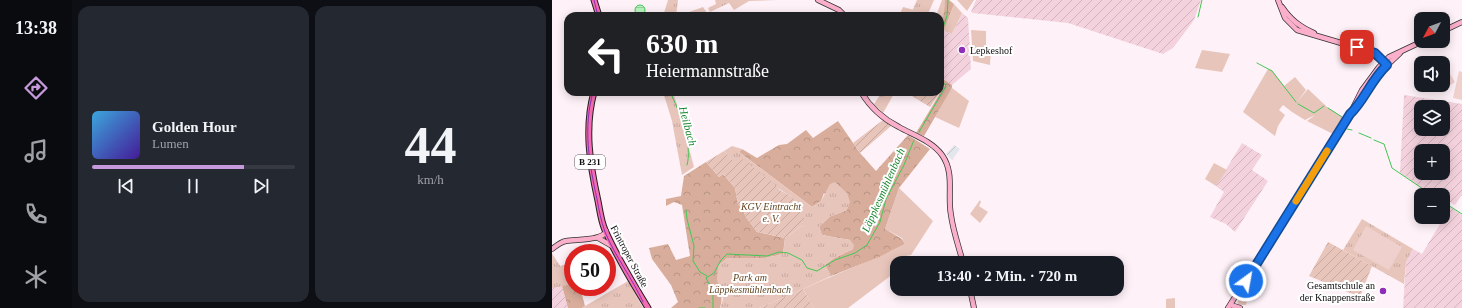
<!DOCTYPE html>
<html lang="de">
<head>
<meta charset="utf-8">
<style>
	body { margin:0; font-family:"Times New Roman",serif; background:#242831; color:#f1f3f6; height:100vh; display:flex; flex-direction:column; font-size:15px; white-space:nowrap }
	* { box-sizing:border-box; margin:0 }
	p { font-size:13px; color:#9ea1a6 }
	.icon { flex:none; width:22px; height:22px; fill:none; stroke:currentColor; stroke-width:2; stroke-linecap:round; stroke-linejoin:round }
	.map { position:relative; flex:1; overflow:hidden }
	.side { display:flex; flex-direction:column; gap:6px; padding:6px; background:#0d0f14; width:480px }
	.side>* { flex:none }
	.hud { position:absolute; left:12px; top:12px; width:380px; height:84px; border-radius:12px; box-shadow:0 2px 10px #0003; background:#202124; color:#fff; overflow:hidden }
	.needle { width:26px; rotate:229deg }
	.buttons { position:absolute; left:862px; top:12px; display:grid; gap:8px }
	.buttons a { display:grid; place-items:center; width:36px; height:36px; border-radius:8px; background:#171b24; box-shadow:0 2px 10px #0003; font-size:20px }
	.speed { position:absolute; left:12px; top:244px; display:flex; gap:8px; font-size:20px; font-weight:700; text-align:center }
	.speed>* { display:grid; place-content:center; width:52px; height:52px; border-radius:50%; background:#171b24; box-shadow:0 2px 10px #0003; line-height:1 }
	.speed .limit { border:6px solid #d22; background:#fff; color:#111 }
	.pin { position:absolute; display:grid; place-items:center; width:34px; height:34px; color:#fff; margin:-17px; border-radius:8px; box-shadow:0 2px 6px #0006 }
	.me { position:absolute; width:44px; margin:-22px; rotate:32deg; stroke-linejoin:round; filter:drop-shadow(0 0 3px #0008) }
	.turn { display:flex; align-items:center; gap:14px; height:84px; padding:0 16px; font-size:18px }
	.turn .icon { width:52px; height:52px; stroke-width:2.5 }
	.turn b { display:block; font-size:28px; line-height:34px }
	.side .card { flex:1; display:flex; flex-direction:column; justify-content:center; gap:6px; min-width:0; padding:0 14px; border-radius:12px; background:#242831 }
	.side .dial { align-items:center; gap:0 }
	.dial b { font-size:52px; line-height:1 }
	.song { display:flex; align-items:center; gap:12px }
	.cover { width:48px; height:48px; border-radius:6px; background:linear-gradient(135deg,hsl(200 70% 55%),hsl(260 70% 35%)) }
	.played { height:4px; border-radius:2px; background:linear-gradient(90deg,#c599db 75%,#363941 75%) }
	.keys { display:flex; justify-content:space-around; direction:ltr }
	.side .tiles { flex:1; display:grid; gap:6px; grid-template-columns:repeat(2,1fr) }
	.trip { position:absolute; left:338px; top:256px; width:234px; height:40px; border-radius:12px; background:#171b24; box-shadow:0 2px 10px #0003; font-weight:600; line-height:40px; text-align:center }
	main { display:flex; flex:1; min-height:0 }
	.dock { display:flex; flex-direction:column; width:72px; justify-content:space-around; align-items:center; background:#090b0e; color:#9ea1a6 }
	.dock .icon { width:28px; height:28px }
	.dock .active { color:#c599db }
	.dock b { font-size:18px; color:#f1f3f6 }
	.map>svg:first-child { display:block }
</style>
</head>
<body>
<main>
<nav class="dock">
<b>13:38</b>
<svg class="icon active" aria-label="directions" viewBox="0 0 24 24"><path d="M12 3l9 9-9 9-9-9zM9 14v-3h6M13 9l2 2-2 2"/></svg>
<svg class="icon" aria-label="music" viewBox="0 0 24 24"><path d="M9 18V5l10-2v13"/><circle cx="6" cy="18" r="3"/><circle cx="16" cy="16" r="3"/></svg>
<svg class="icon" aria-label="phone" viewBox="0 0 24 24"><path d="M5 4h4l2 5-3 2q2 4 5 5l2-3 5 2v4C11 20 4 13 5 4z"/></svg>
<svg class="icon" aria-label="climate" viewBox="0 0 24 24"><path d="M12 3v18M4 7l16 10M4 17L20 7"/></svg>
</nav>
<section class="side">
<div class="tiles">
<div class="card">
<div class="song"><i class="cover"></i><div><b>Golden Hour</b><p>Lumen</p></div></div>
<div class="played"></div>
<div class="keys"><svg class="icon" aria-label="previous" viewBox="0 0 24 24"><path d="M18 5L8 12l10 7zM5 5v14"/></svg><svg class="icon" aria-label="pause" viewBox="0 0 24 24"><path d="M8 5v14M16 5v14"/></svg><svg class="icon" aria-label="next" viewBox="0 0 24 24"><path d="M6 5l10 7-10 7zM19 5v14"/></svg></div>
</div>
<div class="card dial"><b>44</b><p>km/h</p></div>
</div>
</section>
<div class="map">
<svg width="910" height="308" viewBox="0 0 910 308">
	<defs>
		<pattern id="industrial-furrows" width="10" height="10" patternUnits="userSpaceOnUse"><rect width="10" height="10" fill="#e3e7ed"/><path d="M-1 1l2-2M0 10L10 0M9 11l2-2" fill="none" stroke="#c2c5ca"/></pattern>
		<pattern id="farmland-furrows" width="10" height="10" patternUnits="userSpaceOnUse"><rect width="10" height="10" fill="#f4d2dd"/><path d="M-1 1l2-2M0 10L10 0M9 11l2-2" fill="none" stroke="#d0b3bc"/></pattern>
		<pattern id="forest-crowns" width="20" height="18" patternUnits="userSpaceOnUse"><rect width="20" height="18" fill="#d8ad9b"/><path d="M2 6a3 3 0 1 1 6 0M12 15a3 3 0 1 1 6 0" fill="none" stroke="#b89484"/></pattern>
		<pattern id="park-tufts" width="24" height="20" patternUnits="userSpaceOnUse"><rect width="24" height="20" fill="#e8c5bb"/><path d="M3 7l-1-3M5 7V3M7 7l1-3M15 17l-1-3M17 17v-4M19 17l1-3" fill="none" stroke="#c6a8a0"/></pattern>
		<pattern id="garden-furrows" width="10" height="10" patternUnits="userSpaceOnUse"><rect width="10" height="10" fill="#e8c5bb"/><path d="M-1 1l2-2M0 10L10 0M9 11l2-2" fill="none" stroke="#c6a8a0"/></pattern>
		<pattern id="water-rules" width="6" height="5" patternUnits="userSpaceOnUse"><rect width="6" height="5" fill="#b7f4bf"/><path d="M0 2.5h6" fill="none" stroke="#9cd0a3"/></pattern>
	</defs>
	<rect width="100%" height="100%" fill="#fef1f7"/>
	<path fill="url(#industrial-furrows)" d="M402 145 408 149 400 160 394 154Z"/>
	<g fill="url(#farmland-furrows)" fill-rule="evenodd">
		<path d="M424 0H649L642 20 621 48 611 54 516 23 421 13 419 12Z"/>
		<path d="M410 13 416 18 419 69 400 85 388 77V41L392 31 400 34Z"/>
		<path d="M852 95 910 104V195L903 205 891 198V195H881L848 173ZM869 107H891V129H869ZM869 151H891V173H869Z"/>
		<path d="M690 143 710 155 700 170 716 181 683 232 674 224 658 217 672 192 664 186Z"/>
		<path d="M898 207 910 215V308H851L854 262 861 249 870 254Z"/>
		<path d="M10 286 16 308H0V288Z"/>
	</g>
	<g fill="#e8c5bb">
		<path d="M390 0H393V14L388 29V16H384Z"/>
		<path d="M405 0H422L415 11Z"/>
		<path d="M402 4 410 13 400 34 392 31Z"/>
		<path d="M351 7 362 10 358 16H347Z"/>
		<path d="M419 30 434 31V48H439L438 65 421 61Z"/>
		<path d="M650 50 678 54 670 72 643 68Z"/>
		<path d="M716 69 720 70 732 86 743 77 754 90 745 102 756 89 775 107 791 117 781 134 755 121 763 115 753 120 740 112 731 105 727 110 733 115 726 126 723 136 691 112Z"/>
		<path d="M400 88 417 101 407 128 383 117Z"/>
		<path d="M662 163 675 170 664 186 653 179Z"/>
		<path d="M347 188 381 221 359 255 349 257 345 261V271L296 308H262L251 289C285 273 320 261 353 244L350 238 333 229Z"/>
		<path d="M428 200 429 202 427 206 436 212 428 223 418 214Z"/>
	</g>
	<g fill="url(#forest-crowns)">
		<path d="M393 0H397L402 4 388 41C388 26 393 15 393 0Z"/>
		<path d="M388 73V77L400 85V88L372 136 364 133 393 85 388 81Z"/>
		<path d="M286 121 308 153 324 171 356 135 378 149 347 188 333 229 350 239 353 244 327 257 279 276 273 265 282 258 301 249 298 240 270 235 267 227 277 217 295 210 272 193 269 201 260 207 187 152 190 149 205 158 227 145 235 144 254 130 261 138Z"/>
		<path d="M154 162 167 177 171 174 183 188 186 204 191 210 194 217 205 232 233 238 231 254 213 258H175C155 282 175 284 168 308H119L126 302 119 285 100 259 97 248 116 244 124 260 138 256 130 205 122 202 114 206V199L129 196 132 176Z"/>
		<path d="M0 254 8 266 21 264V287H28L33 306 30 308H16L10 286 0 288Z"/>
	</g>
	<g fill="url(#park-tufts)">
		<path d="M116 0H126L124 16H111Z"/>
		<path d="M163 0H225L197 1 182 10 177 3 158 12 156 8 164 4Z"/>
		<path d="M365 0H382L375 16H358Z"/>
		<path d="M151 7 155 13 146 16H126Z"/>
		<path d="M111 92H121C129 117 135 141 142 167L130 175 120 121Z"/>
		<path d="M330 92H343L331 113 322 104Z"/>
		<path d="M180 146 190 149 187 152 260 207 269 201 278 184 283 182 295 193 298 202 295 210 277 217 267 227 270 235 298 240 302 245 301 249 282 258 273 265 279 276 251 289 207 308H168L171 299 165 280 166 265 175 258H213L231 254 233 238 251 225 239 196C224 189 205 170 191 160L184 165 172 151Z"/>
		<path d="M810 219 861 249 854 262 852 284 791 250Z"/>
		<path d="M0 254 8 266 21 264V284L0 288Z"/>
		<path d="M76 281 91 308H30L33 306Z"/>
		<path d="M698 283H699L694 305H687L685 303Z"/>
		<path d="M623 298V308H614V299Z"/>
	</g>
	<g fill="url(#garden-furrows)">
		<path d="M353 92H388L378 107Z"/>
		<path d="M331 120 339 126 308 153 301 143Z"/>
		<path d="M172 151 184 164 191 159 220 182 229 191 239 196 253 212 251 225 233 238 205 232 194 218 191 209 186 204 183 188 171 174 167 177 154 162Z"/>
		<path d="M776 242 820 266 808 297 757 276Z"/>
		<path d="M251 289 262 308H207Z"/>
	</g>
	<g fill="#efd0cd">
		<path d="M893 66 903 82 891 90 888 85H891V67Z"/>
		<path d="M907 71 910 72V100L901 98Z"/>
		<path d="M814 226 850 247 837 270 801 250Z"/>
	</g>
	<circle fill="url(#water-rules)" stroke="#41c855" cx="88" cy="10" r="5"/>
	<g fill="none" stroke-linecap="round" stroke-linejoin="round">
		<g stroke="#41c855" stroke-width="1">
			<path d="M646 17 650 0"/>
			<path d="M388 36 395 16 396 0"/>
			<path d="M705 63 720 71 744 102"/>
			<path d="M118 92C127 110 141 145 135 165"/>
			<path d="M746 104 762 113 772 106"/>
			<path d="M776 108 790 117"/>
			<path d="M795 129 800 130"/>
			<path d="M367 132 394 86 388 79"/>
			<path d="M807 133 819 138"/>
			<path d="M822 140 832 144 840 168 880 195"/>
			<path d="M891 202 910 214"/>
			<path d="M134 210 135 219 142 246 141 261 148 272 155 276"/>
			<path d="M147 308H153"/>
			<path d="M161 308V291L154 278 162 273 169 260 175 254 215 256 227 252 236 253 250 260 255 268 265 271 283 260 303 253 315 245 328 222 334 199 352 165 362 140"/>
		</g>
		<defs>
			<g id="secondary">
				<path d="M266 0 287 10 293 16"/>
				<path d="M726 0 733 18 745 30 823 53 835 65"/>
				<path d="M730 7C739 20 748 27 762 33"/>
				<path d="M891 31 910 22"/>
				<path d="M819 53 832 63"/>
				<path d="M309 92C318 107 331 119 347 127 361 135 380 141 390 155 403 173 395 195 399 215 401 231 407 247 411 263"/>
				<path d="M798 114 829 71 848 53"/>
				<path d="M46 238 60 246"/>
				<path d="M0 249C5 245 9 242 14 241 24 239 51 241 54 231"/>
				<path d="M418 289 422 308"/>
				<path d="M679 305 688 308"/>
				<path d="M676 308 793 124 810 90 827 67 837 57 871 41"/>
			</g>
			<g id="primary">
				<path d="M42 0 47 16"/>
				<path d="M42 92C32 128 38 165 46 201 48 211 49 221 53 230 65 258 81 283 96 308"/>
			</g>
		</defs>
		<use href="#secondary" stroke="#313131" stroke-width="6"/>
		<use href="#primary" stroke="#202020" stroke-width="7"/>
		<use href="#secondary" stroke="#fbafcb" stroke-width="4.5"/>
		<use href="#primary" stroke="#f36caf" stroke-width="5"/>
		<g stroke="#8f2cb9" stroke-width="1">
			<path d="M42 0 46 16"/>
			<path d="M41 92C31 128 37 163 45 199 47 210 49 221 53 232 63 256 80 278 91 302"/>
		</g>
	</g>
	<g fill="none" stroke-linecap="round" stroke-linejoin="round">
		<defs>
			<path id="route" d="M694 281 798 114C812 101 819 80 835 65L823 53 805 47"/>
		</defs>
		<use href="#route" stroke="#114b97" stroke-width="10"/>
		<use href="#route" stroke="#1a73e8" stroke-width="7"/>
		<path stroke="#f59e0b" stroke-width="7" d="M744 201 775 151"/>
	</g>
	<g fill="#8f2cb9" stroke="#fff" stroke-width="1.5">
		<circle cx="410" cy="50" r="4"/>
		<circle cx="831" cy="291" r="4"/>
	</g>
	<g text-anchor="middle" stroke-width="4" stroke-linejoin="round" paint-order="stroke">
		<rect fill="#fff" stroke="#575757" stroke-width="1" x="23" y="155" width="30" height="14" rx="3"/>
		<g font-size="9" font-weight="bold" fill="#0f0f0f">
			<text x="38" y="165">B 231</text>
		</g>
		<g font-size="10" fill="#0f0f0f" stroke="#fff" text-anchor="start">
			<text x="418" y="54">Lepkeshof</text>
			<text x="823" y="289" text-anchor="end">Gesamtschule an<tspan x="823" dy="12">der Knappenstraße</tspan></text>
		</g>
		<g font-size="10" font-style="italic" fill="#644521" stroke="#fff">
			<text x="219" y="210">KGV Eintracht<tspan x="219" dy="12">e. V.</tspan></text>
			<text x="198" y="281">Park am<tspan x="198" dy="12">Läppkesmühlenbach</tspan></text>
		</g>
		<g font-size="10" fill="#0f0f0f" stroke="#fff">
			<text transform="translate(78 256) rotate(62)" y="4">Frintroper Straße</text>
		</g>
		<g font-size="11" font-style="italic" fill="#1a872f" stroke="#fff">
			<text transform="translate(136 126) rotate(75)" y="4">Heilbach</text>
			<text transform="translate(331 190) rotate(-66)" y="4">Läppkesmühlenbach</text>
		</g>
	</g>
</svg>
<div class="buttons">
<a><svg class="needle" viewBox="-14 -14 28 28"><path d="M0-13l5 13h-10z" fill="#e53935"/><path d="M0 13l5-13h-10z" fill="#9ea1a6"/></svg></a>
<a><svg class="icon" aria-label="sound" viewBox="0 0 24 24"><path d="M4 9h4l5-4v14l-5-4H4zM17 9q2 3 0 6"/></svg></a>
<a><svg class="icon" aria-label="layers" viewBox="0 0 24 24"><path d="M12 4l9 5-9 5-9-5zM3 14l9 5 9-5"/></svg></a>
<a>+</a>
<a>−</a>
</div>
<div class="speed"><div class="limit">50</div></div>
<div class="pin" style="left:805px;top:47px;background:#d93025"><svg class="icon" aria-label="arrive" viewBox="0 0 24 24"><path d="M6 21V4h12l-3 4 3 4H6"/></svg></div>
<svg class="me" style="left:694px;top:281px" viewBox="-20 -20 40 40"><circle r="17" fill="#1a73e8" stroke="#fff" stroke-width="3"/><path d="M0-11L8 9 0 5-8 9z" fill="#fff"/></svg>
<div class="trip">13:40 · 2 Min. · 720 m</div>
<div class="hud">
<div class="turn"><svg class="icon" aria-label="left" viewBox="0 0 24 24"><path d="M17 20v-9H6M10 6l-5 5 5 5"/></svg><div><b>630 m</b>Heiermannstraße</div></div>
</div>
</div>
</main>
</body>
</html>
